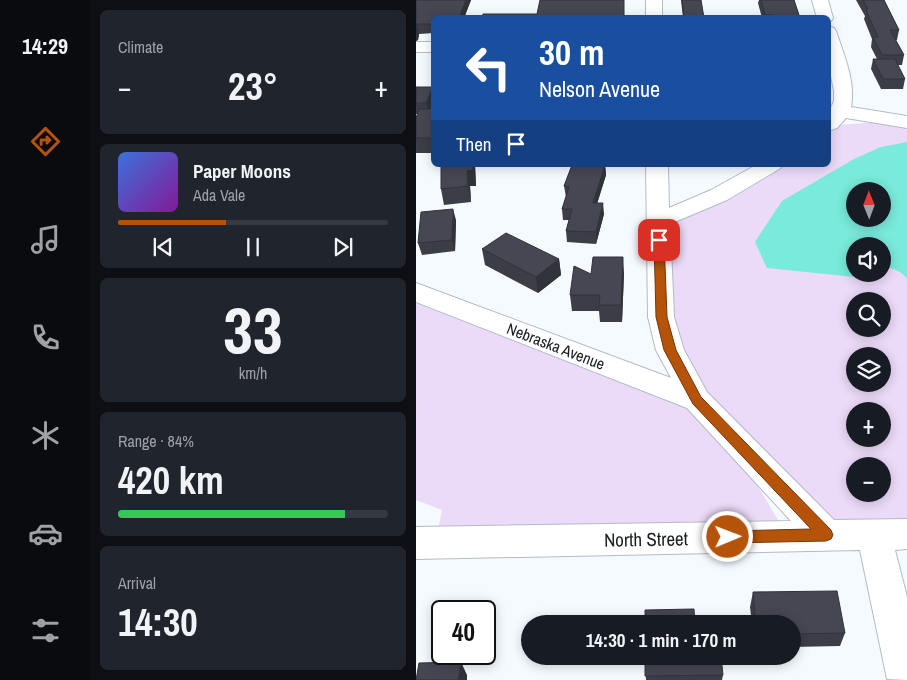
<!DOCTYPE html>
<html lang="en">
<head>
<meta charset="utf-8">
<style>
	body { margin:0; font-family:"Archivo Narrow",sans-serif; background:#20242c; color:#f1f3f6; height:100vh; display:flex; flex-direction:column; font-size:19px; white-space:nowrap }
	* { box-sizing:border-box; margin:0 }
	p { font-size:16px; color:#9ea1a6 }
	.icon { flex:none; width:28px; height:28px; fill:none; stroke:currentColor; stroke-width:2; stroke-linecap:round; stroke-linejoin:round }
	.map { position:relative; flex:1; overflow:hidden }
	.panel { display:flex; flex-direction:column; gap:10px; padding:10px; background:#0d0f14; width:326px }
	.panel>* { flex:none }
	.hud { position:absolute; left:15px; top:15px; width:400px; height:152px; border-radius:8px; box-shadow:0 2px 12px #0003; background:#1a4fa0; color:#fff; overflow:hidden }
	.needle { width:32px; rotate:359deg }
	.controls { position:absolute; left:430px; top:182px; display:grid; gap:10px }
	.controls a { display:grid; place-items:center; width:45px; height:45px; border-radius:50%; background:#171b24; box-shadow:0 2px 12px #0003; font-size:25px }
	.speed { position:absolute; left:15px; top:600px; display:flex; gap:10px; font-size:25px; font-weight:700; text-align:center }
	.speed>* { display:grid; place-content:center; width:65px; height:65px; border-radius:50%; background:#171b24; box-shadow:0 2px 12px #0003; line-height:1 }
	.speed .limit { border:2px solid #111; border-radius:8px; background:#fff; color:#111 }
	.pin { position:absolute; display:grid; place-items:center; width:42px; height:42px; color:#fff; margin:-21px; border-radius:10px; box-shadow:0 2px 8px #0006 }
	.me { position:absolute; width:55px; margin:-28px; rotate:89deg; stroke-linejoin:round; filter:drop-shadow(0 0 4px #0008) }
	.turn { display:flex; align-items:center; gap:18px; height:105px; padding:0 25px; font-size:22px }
	.turn .icon { width:65px; height:65px; stroke-width:2.5 }
	.turn b { display:block; font-size:35px; line-height:42px }
	.then { display:flex; align-items:center; height:48px; padding:0 25px; background:#0003; gap:10px; font-size:19px }
	.big { font-size:38px; font-weight:800; line-height:1.1 }
	.panel .tile { flex:1; display:flex; flex-direction:column; justify-content:center; gap:8px; min-width:0; padding:0 18px; border-radius:8px; background:#20242c }
	.panel .dial { align-items:center; gap:0 }
	.dial b { font-size:65px; line-height:1 }
	.song { display:flex; align-items:center; gap:15px }
	.cover { width:60px; height:60px; border-radius:8px; background:linear-gradient(135deg,hsl(220 70% 55%),hsl(290 70% 35%)) }
	.played { height:5px; border-radius:2px; background:linear-gradient(90deg,#b45309 40%,#363941 40%) }
	.keys { display:flex; justify-content:space-around; direction:ltr }
	.heat { display:flex; justify-content:space-between; align-items:center; font-size:28px; direction:ltr }
	.charge { height:8px; border-radius:4px; background:linear-gradient(90deg,#34c759 84%,#363941 0) }
	.trip { position:absolute; left:105px; top:615px; width:280px; height:50px; border-radius:25px; background:#171b24; box-shadow:0 2px 12px #0003; font-weight:800; line-height:50px; text-align:center }
	main { display:flex; flex:1; min-height:0 }
	.menu { display:flex; flex-direction:column; width:90px; justify-content:space-around; align-items:center; background:#090b0e; color:#9ea1a6 }
	.menu .icon { width:35px; height:35px }
	.menu .on { color:#b45309 }
	.menu b { font-size:22px; color:#f1f3f6 }
	.map>svg:first-child { display:block }
</style>
</head>
<body>
<main>
<nav class="menu">
<b>14:29</b>
<svg class="icon on" aria-label="directions" viewBox="0 0 24 24"><path d="M12 3l9 9-9 9-9-9zM9 14v-3h6M13 9l2 2-2 2"/></svg>
<svg class="icon" aria-label="music" viewBox="0 0 24 24"><path d="M9 18V5l10-2v13"/><circle cx="6" cy="18" r="3"/><circle cx="16" cy="16" r="3"/></svg>
<svg class="icon" aria-label="phone" viewBox="0 0 24 24"><path d="M5 4h4l2 5-3 2q2 4 5 5l2-3 5 2v4C11 20 4 13 5 4z"/></svg>
<svg class="icon" aria-label="climate" viewBox="0 0 24 24"><path d="M12 3v18M4 7l16 10M4 17L20 7"/></svg>
<svg class="icon" aria-label="car" viewBox="0 0 24 24"><path d="M5 17H2v-5l4-1 3-4h7l3 4 3 1v5h-3M9 17h6M6 11h13"/><circle cx="7" cy="17" r="2"/><circle cx="17" cy="17" r="2"/></svg>
<svg class="icon" aria-label="filters" viewBox="0 0 24 24"><path d="M4 7h16M4 17h16"/><circle cx="9" cy="7" r="2"/><circle cx="15" cy="17" r="2"/></svg>
</nav>
<section class="panel">
<div class="tile"><p>Climate</p>
<div class="heat"><a>−</a><b class="big">23°</b><a>+</a></div>
</div>
<div class="tile">
<div class="song"><i class="cover"></i><div><b>Paper Moons</b><p>Ada Vale</p></div></div>
<div class="played"></div>
<div class="keys"><svg class="icon" aria-label="previous" viewBox="0 0 24 24"><path d="M18 5L8 12l10 7zM5 5v14"/></svg><svg class="icon" aria-label="pause" viewBox="0 0 24 24"><path d="M8 5v14M16 5v14"/></svg><svg class="icon" aria-label="next" viewBox="0 0 24 24"><path d="M6 5l10 7-10 7zM19 5v14"/></svg></div>
</div>
<div class="tile dial"><b>33</b><p>km/h</p></div>
<div class="tile"><p>Range · 84%</p><b class="big">420 km</b><div class="charge"></div></div>
<div class="tile"><p>Arrival</p><b class="big">14:30</b></div>
</section>
<div class="map">
<svg width="491" height="680" viewBox="0 0 491 680">
	<rect width="100%" height="100%" fill="#f5faff"/>
	<g fill="#ebdaf8" fill-rule="evenodd">
		<path d="M464 122 491 126V518L413 520 294 399 295 396 289 393 264 347 255 316 251 225 308 199 368 165H412L413 133 422 125ZM439 191H466V219H439ZM439 246H466V274H439ZM439 301H466V329H439ZM439 356H466V384H439ZM439 411H466V439H439ZM439 466H466V494H439Z"/>
		<path d="M0 300 263 400 342 486 363 522 22 530 26 510 0 500Z"/>
	</g>
	<path fill="#79eadb" fill-rule="evenodd" d="M491 142V279C487 272 474 266 466 268V246H439V274H448L438 277 351 268 339 242 366 201 438 159 465 147ZM439 191H466V219H439Z"/>
	<g fill="none" stroke-linecap="round" stroke-linejoin="round">
		<defs>
			<g id="minor">
				<rect x="230" y="0" width="16" height="18"/>
				<path d="M396 0H412L417 18 415 21 412 22V18H401Z"/>
				<path d="M412 26 418 28 420 31C428 55 440 82 435 107L491 116V128L430 118 421 128 412 131V114L418 101V91L412 61Z"/>
				<rect x="0" y="42" width="18" height="10"/>
				<path d="M230 165H252L253 208 295 190 340 165H367L363 169 311 200 254 224 258 317 268 350 291 392 418 520 491 519V549L479 550 491 597V680L471 679 444 550 0 559V527L375 521 271 408 0 302V283L255 378 240 350 232 317Z"/>
			</g>
		</defs>
		<use href="#minor" stroke="#b1bcc7" stroke-width="2"/>
		<use href="#minor" fill="#fff" fill-rule="evenodd"/>
	</g>
	<g fill="#3c3d47">
		<path d="M0 0H55L48 18H18V33L3 34 2 40 0 41Z"/>
		<path d="M265 0H285L288 18H267Z"/>
		<path d="M343 0H378L384 18H346L342 3Z"/>
		<path d="M440 0H468L483 30 481 40H480L488 55 486 65H481L489 79 487 89H465L455 69 457 59H461L455 47 456 39 448 19 449 16Z"/>
		<path d="M0 87H17L18 102 15 109H18V153H0V118L2 114H0Z"/>
		<path d="M25 165H59L60 186H54L55 202 28 205 25 189Z"/>
		<path d="M156 165H189L190 175 181 203 188 214 180 244 151 242 150 231 153 220H147L146 209 150 197 148 186Z"/>
		<path d="M40 220 39 251 6 255 2 243Z"/>
		<path d="M66 249 143 259 145 275 122 293 69 265Z"/>
		<path d="M208 273 206 322H184L183 311H156L154 295 175 274Z"/>
		<path d="M337 592 429 633 424 646 376 647V624H336L334 607Z"/>
		<path d="M229 656 307 675 306 680H230Z"/>
	</g>
	<g fill="#31323a">
		<path d="M50 0H55L48 18H43Z"/>
		<path d="M1 24 3 34 2 40 0 41V31Z"/>
		<path d="M17 87 18 102 13 114 10 103Z"/>
		<path d="M57 165H59L60 186H54L55 202 52 186 51 171Z"/>
		<path d="M189 165 190 175 178 214 177 203Z"/>
		<path d="M187 203 188 214 180 244V232Z"/>
		<path d="M37 209 40 220 39 251 36 240Z"/>
		<path d="M207 257 208 273 206 322 205 305Z"/>
		<path d="M143 259 145 275 122 293 120 277Z"/>
		<path d="M45 662 51 675V680H42Z"/>
	</g>
	<g fill="#464753" stroke="#31323a">
		<path d="M0 0H50L43 18H18V24H1L0 31Z"/>
		<path d="M124 0H208V18H66L67 14H121Z"/>
		<path d="M266 0H285L288 18H268Z"/>
		<path d="M345 0H378L384 18H358V15H349Z"/>
		<path d="M447 0H468L483 30H474L488 55H466L457 37H462L450 10 452 9Z"/>
		<path d="M457 59H479L489 79H467Z"/>
		<path d="M0 87H17L10 103H0Z"/>
		<path d="M3 109H18V138H0V118Z"/>
		<path d="M25 165H57V170L51 171 52 186 25 189Z"/>
		<path d="M156 165H189L177 203H187L180 232 150 231 156 209H146L153 187 148 186Z"/>
		<path d="M37 209 36 240 2 243 5 212Z"/>
		<path d="M90 233 143 259 120 277 66 249Z"/>
		<path d="M177 257H207L205 305H183L184 295H154L158 266 175 274Z"/>
		<path d="M421 591 429 633 376 634V624H340L337 592Z"/>
		<path d="M278 609 279 624H229V610Z"/>
		<path d="M229 656H305L307 675 229 676Z"/>
		<path d="M45 662 42 680H0L3 663Z"/>
	</g>
	<path fill="#b45309" stroke="#753606" d="M243 237 248 240 251 317 260 350 285 397 415 530 417 535 415 539 410 541 312 543 307 541 305 537 307 532 312 531 395 529 277 404 248 350 240 317 238 240Z"/>
	<g text-anchor="middle" stroke-width="5" stroke-linejoin="round" paint-order="stroke">
		<g font-size="16" fill="#1a1e22" stroke="#fff">
			<text transform="translate(140 346) rotate(21)" y="6">Nebraska Avenue</text>
		</g>
		<g font-size="19" fill="#1a1e22" stroke="#fff">
			<text transform="translate(230 539) rotate(-1)" y="7">North Street</text>
		</g>
	</g>
</svg>
<div class="controls">
<a><svg class="needle" viewBox="-14 -14 28 28"><path d="M0-13l5 13h-10z" fill="#e53935"/><path d="M0 13l5-13h-10z" fill="#9ea1a6"/></svg></a>
<a><svg class="icon" aria-label="sound" viewBox="0 0 24 24"><path d="M4 9h4l5-4v14l-5-4H4zM17 9q2 3 0 6"/></svg></a>
<a><svg class="icon" aria-label="search" viewBox="0 0 24 24"><circle cx="10" cy="10" r="6"/><path d="M15 15l6 6"/></svg></a>
<a><svg class="icon" aria-label="layers" viewBox="0 0 24 24"><path d="M12 4l9 5-9 5-9-5zM3 14l9 5 9-5"/></svg></a>
<a>+</a>
<a>−</a>
</div>
<div class="speed"><div class="limit">40</div></div>
<div class="pin" style="left:243px;top:240px;background:#d93025"><svg class="icon" aria-label="arrive" viewBox="0 0 24 24"><path d="M6 21V4h12l-3 4 3 4H6"/></svg></div>
<svg class="me" style="left:312px;top:537px" viewBox="-20 -20 40 40"><circle r="17" fill="#b45309" stroke="#fff" stroke-width="3"/><path d="M0-11L8 9 0 5-8 9z" fill="#fff"/></svg>
<div class="trip">14:30 · 1 min · 170 m</div>
<div class="hud">
<div class="turn"><svg class="icon" aria-label="left" viewBox="0 0 24 24"><path d="M17 20v-9H6M10 6l-5 5 5 5"/></svg><div><b>30 m</b>Nelson Avenue</div></div>
<div class="then">Then<svg class="icon" aria-label="arrive" viewBox="0 0 24 24"><path d="M6 21V4h12l-3 4 3 4H6"/></svg></div>
</div>
</div>
</main>
</body>
</html>
